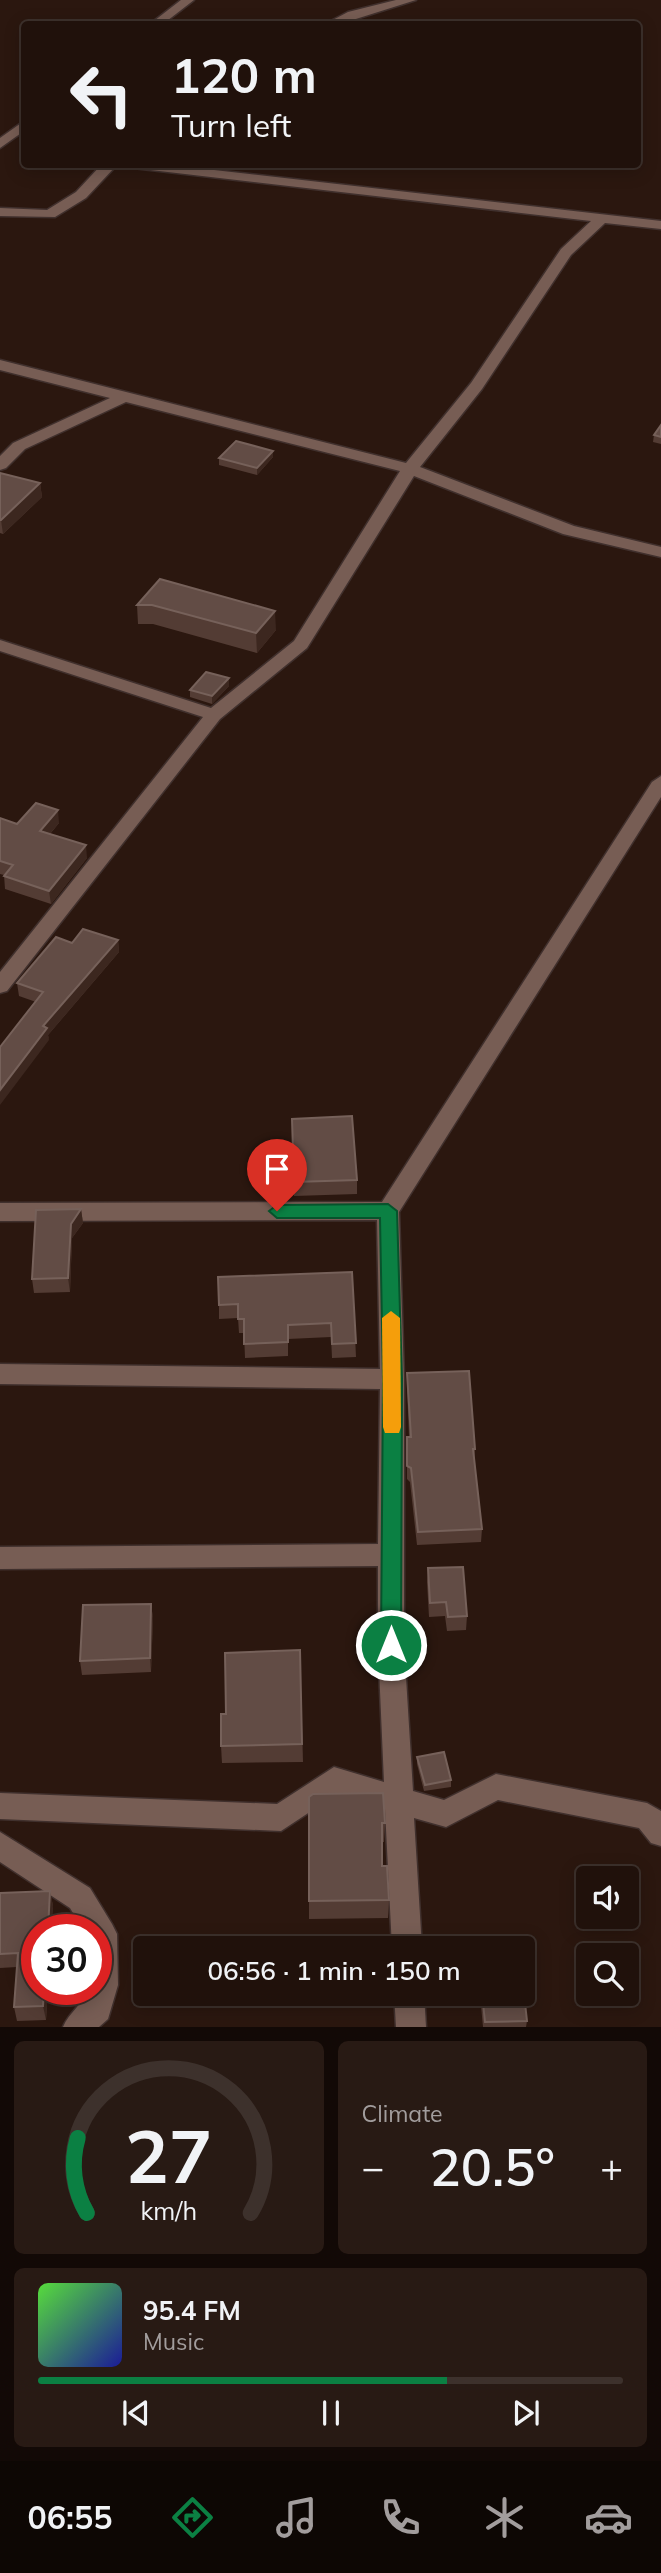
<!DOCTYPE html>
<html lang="en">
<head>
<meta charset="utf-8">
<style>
	body { margin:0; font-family:Mulish,sans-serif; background:#281a14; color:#f1f3f6; height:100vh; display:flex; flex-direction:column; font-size:26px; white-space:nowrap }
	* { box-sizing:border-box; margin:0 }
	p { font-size:23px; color:#a29d9d }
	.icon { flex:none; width:38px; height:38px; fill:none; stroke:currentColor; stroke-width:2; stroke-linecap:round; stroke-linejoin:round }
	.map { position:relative; height:2027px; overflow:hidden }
	.details { display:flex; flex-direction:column; gap:14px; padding:14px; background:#120906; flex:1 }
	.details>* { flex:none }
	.banner { position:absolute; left:21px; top:21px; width:620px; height:147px; border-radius:7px; box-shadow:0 4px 18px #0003,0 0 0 2px #3d312c; background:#20110b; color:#f1f3f6; overflow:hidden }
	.buttons { position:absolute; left:576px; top:1866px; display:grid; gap:14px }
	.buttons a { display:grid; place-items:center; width:63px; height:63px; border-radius:7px; background:#20110b; box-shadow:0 4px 18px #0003,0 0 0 2px #3d312c; font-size:35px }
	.speed { position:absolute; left:21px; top:1914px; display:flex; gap:14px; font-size:35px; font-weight:700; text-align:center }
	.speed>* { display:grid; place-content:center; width:91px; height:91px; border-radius:50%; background:#20110b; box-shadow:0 4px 18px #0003,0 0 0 2px #3d312c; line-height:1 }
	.speed .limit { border:10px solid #d22; background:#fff; color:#111 }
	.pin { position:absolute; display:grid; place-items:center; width:60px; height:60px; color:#fff; margin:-72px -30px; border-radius:50% 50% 50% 0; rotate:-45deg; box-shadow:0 0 7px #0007 }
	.pin .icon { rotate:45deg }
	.me { position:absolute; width:77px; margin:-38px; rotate:0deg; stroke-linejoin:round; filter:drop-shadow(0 0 5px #0008) }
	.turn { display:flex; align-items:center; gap:24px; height:147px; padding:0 35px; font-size:32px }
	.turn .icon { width:91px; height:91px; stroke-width:2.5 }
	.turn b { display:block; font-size:49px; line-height:60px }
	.big { font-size:52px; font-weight:600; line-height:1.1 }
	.details .card { flex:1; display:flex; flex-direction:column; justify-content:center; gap:10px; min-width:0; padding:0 24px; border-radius:10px; background:#281a14 }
	.details .dial { align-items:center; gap:0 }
	.dial svg { height:182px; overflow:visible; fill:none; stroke:#3d312c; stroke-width:7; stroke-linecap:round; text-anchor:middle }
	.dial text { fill:#f1f3f6; stroke:none }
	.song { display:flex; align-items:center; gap:21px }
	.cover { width:84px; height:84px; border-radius:10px; background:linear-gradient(135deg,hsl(110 70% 55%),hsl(240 70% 35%)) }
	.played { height:7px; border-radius:4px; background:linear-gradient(90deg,#0b8043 70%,#3d312c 70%) }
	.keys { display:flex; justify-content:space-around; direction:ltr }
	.heat { display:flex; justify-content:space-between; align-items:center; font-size:38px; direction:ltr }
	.details .tiles { flex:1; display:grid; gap:14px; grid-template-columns:1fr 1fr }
	.card:last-child { grid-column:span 2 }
	.trip { position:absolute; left:133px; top:1936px; width:402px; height:70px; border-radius:7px; background:#20110b; box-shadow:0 4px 18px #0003,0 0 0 2px #3d312c; font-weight:600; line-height:70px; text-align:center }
	.tabs { display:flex; height:112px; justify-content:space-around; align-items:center; background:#0d0704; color:#a29d9d }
	.tabs .icon { width:49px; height:49px }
	.tabs .current { color:#0b8043 }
	.tabs b { font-size:32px; color:#f1f3f6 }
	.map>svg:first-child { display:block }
</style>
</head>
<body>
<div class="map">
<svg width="661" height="2027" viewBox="0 0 661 2027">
	<rect width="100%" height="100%" fill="#2b170f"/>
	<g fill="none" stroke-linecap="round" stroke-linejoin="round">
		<defs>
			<g id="minor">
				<path d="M181 0H194L163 24H150Z"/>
				<path d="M396 0H416L340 24H325L348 12Z"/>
				<path d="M24 121V131L0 148V138Z"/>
				<path d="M102 164H161L661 221V229L605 223 571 255 482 389 420 467 574 526 661 547V557L563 534 414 476 307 648 220 719 7 991 0 993V972L203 717 0 651V640L211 708 294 641 400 471 126 402 25 449 6 468 0 470V456L13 443 110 398 0 370V360L406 463 471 383 561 249 591 221 116 166 86 198 55 217 0 216V208L47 210 76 192Z"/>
				<path d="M661 776V797L399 1212 404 1379V1645L413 1791 444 1800 496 1774 647 1803 661 1811V1846L651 1843 639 1828 498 1800 446 1827 414 1818 422 1948H392L385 1809 337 1794 281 1831 0 1819V1793L277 1804 334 1767 384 1782 378 1645V1566L0 1569V1547L378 1544 380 1389 0 1384V1364L380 1369 377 1220 0 1221V1203L382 1202 652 782Z"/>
				<path d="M0 1832 90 1888 112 1924 117 1934 118 1985 108 2019 99 2027H63C69 2012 83 2005 87 1990H96V1930H83L70 1908 0 1862Z"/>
				<path d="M394 1993H424L426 2027H396Z"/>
			</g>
		</defs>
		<use href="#minor" stroke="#40302d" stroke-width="3"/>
		<use href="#minor" fill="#775d54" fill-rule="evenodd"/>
	</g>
	<g fill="#533c34">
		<path d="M661 425V444L653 442 654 435Z"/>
		<path d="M273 451V457L257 475 219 465V458Z"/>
		<path d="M0 473 40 483 42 497 3 534 0 533Z"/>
		<path d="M160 579 276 630 257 653 153 624H138L137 605Z"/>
		<path d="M229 678V686L212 704 190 697V690Z"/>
		<path d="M0 818 17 824 59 823 50 834 87 858 51 904 5 889 4 875 0 874Z"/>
		<path d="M118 940 119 952 48 1035 49 1040 36 1002 19 996 17 983 72 943Z"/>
		<path d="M292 1119 357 1180V1194L294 1196Z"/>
		<path d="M81 1209 83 1223 72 1238 70 1292 34 1293 32 1279Z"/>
		<path d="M352 1272 356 1357 332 1358 331 1337 288 1339V1356L245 1358 244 1333H239L238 1318 219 1319V1305Z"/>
		<path d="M407 1373 475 1449 474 1463 482 1529 481 1542 417 1545 410 1482 407 1479V1437H409L407 1387Z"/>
		<path d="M428 1568 467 1616 466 1630 447 1631 445 1616 429 1617 427 1582Z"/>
		<path d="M151 1604 153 1618 151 1672 82 1675 80 1661Z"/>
		<path d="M300 1650 303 1762 222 1763 221 1746 226 1714Z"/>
		<path d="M417 1757 451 1780V1787L424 1791 417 1764Z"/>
		<path d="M309 1797 385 1823 384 1842H382V1866L389 1900 388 1918 309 1919Z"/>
		<path d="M50 1891 53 1906 51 1930H37V1990H48L46 2020 17 2021 14 2007 17 1967 0 1968V1893Z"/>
		<path d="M468 1993H523L527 2021 526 2027H483L481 2006H469Z"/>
	</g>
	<g fill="#3c271f">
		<path d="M273 451V457L257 475V468Z"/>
		<path d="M40 483 42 497 3 534 1 520Z"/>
		<path d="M275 611 276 630 257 653 256 633Z"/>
		<path d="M229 678V686L212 704V696Z"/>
		<path d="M58 810 59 823 41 844 40 831Z"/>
		<path d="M86 845 87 858 51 904 49 891Z"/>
		<path d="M118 940 119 952 48 1035 49 1040 0 1105V1090L43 1026Z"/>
		<path d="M81 1209 83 1223 72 1238 70 1292 68 1278 71 1224Z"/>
		<path d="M151 1604 153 1618 151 1672 150 1658Z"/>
		<path d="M50 1891 53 1906 51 1930H48Z"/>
		<path d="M44 1990H48L46 2020 43 2006Z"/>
	</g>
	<g fill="#624c45" stroke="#76615a" stroke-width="2">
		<path d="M661 425V437L654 435Z"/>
		<path d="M236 441 273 451 257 468 219 458Z"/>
		<path d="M0 473 40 483 1 520H0Z"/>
		<path d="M160 579 275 611 256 633 152 605H137Z"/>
		<path d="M206 672 229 678 212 696 190 690Z"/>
		<path d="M36 803 58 810 40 831 86 845 49 891 4 876 13 865 0 861V818L17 824Z"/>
		<path d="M83 929 118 940 43 1026 47 1028 0 1090V1047L43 992 17 983 56 937 72 943Z"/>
		<path d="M352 1116 357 1180 294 1182 292 1119Z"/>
		<path d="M81 1209 71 1224 68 1278 32 1279 36 1210Z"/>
		<path d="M352 1272 356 1343 332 1344 331 1323 288 1325V1342L244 1344V1319H238V1304L219 1305 218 1277Z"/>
		<path d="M469 1371 475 1449H473L482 1529 418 1532 411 1468 407 1466V1437H411L407 1373Z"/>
		<path d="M463 1567 467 1616 448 1617 446 1602 430 1603 428 1568Z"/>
		<path d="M151 1604 150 1658 80 1661 83 1605Z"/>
		<path d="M300 1650 302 1744 221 1746V1714H226L225 1653Z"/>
		<path d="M444 1752 451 1780 425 1785 417 1757Z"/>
		<path d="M383 1793 385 1823H382V1866H387L389 1900 309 1901V1797L313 1794Z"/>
		<path d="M50 1891 48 1930H37V1990H44L43 2006 14 2007 18 1953 0 1954V1893Z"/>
		<path d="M519 1942 520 1948H467V1945Z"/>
		<path d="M523 1985 527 2021 485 2022 482 1993 470 1994V1993H523Z"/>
	</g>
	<path fill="#0b8043" stroke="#07532c" stroke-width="2" d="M388 1204 397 1211 402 1379 401 1645 398 1651 391 1654 384 1651 381 1645 383 1379 380 1218H277L269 1211 277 1205Z"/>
	<path fill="#f59e0b" d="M391 1311 400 1318 401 1427 399 1433H385L383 1427 382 1318Z"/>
</svg>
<div class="buttons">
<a><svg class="icon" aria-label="sound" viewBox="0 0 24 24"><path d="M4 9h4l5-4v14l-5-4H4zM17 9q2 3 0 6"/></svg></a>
<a><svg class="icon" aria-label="search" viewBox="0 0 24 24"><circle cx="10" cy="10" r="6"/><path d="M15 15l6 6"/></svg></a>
</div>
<div class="speed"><div class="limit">30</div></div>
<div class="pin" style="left:277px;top:1211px;background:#d93025"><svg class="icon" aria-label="arrive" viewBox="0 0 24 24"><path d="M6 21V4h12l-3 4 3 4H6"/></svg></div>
<svg class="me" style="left:391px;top:1645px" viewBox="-20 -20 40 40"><circle r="17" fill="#0b8043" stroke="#fff" stroke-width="3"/><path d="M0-11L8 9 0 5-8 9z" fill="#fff"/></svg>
<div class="trip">06:56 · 1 min · 150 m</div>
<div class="banner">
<div class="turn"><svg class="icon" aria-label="left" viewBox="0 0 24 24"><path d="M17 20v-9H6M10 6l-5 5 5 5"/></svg><div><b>120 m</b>Turn left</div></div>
</div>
</div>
<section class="details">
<div class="tiles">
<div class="card dial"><svg viewBox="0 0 100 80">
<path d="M14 69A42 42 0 1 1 86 69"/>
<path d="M14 69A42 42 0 0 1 10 36" stroke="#0b8043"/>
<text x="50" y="56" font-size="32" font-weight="700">27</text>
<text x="50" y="72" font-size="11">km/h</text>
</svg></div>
<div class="card"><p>Climate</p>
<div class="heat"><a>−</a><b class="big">20.5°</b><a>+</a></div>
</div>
<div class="card">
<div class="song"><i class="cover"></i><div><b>95.4 FM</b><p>Music</p></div></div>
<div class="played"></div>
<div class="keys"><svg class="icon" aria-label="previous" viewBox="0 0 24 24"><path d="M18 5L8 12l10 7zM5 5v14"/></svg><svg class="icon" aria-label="pause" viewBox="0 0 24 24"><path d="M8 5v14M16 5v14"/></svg><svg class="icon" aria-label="next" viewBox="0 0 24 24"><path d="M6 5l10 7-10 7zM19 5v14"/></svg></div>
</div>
</div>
</section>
<nav class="tabs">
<b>06:55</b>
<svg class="icon current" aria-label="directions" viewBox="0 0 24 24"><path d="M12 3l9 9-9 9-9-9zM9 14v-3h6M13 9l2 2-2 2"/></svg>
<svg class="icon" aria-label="music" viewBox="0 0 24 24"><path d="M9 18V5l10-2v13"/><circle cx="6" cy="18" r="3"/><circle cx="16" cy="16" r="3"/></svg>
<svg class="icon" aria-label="phone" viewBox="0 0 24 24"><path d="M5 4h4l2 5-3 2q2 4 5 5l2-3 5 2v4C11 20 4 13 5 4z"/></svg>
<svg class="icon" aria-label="climate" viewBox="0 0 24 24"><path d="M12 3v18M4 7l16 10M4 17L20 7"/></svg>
<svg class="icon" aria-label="car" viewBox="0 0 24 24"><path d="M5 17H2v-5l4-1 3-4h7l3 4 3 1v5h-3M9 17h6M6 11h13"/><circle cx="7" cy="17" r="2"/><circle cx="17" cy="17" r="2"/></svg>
</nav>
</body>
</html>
